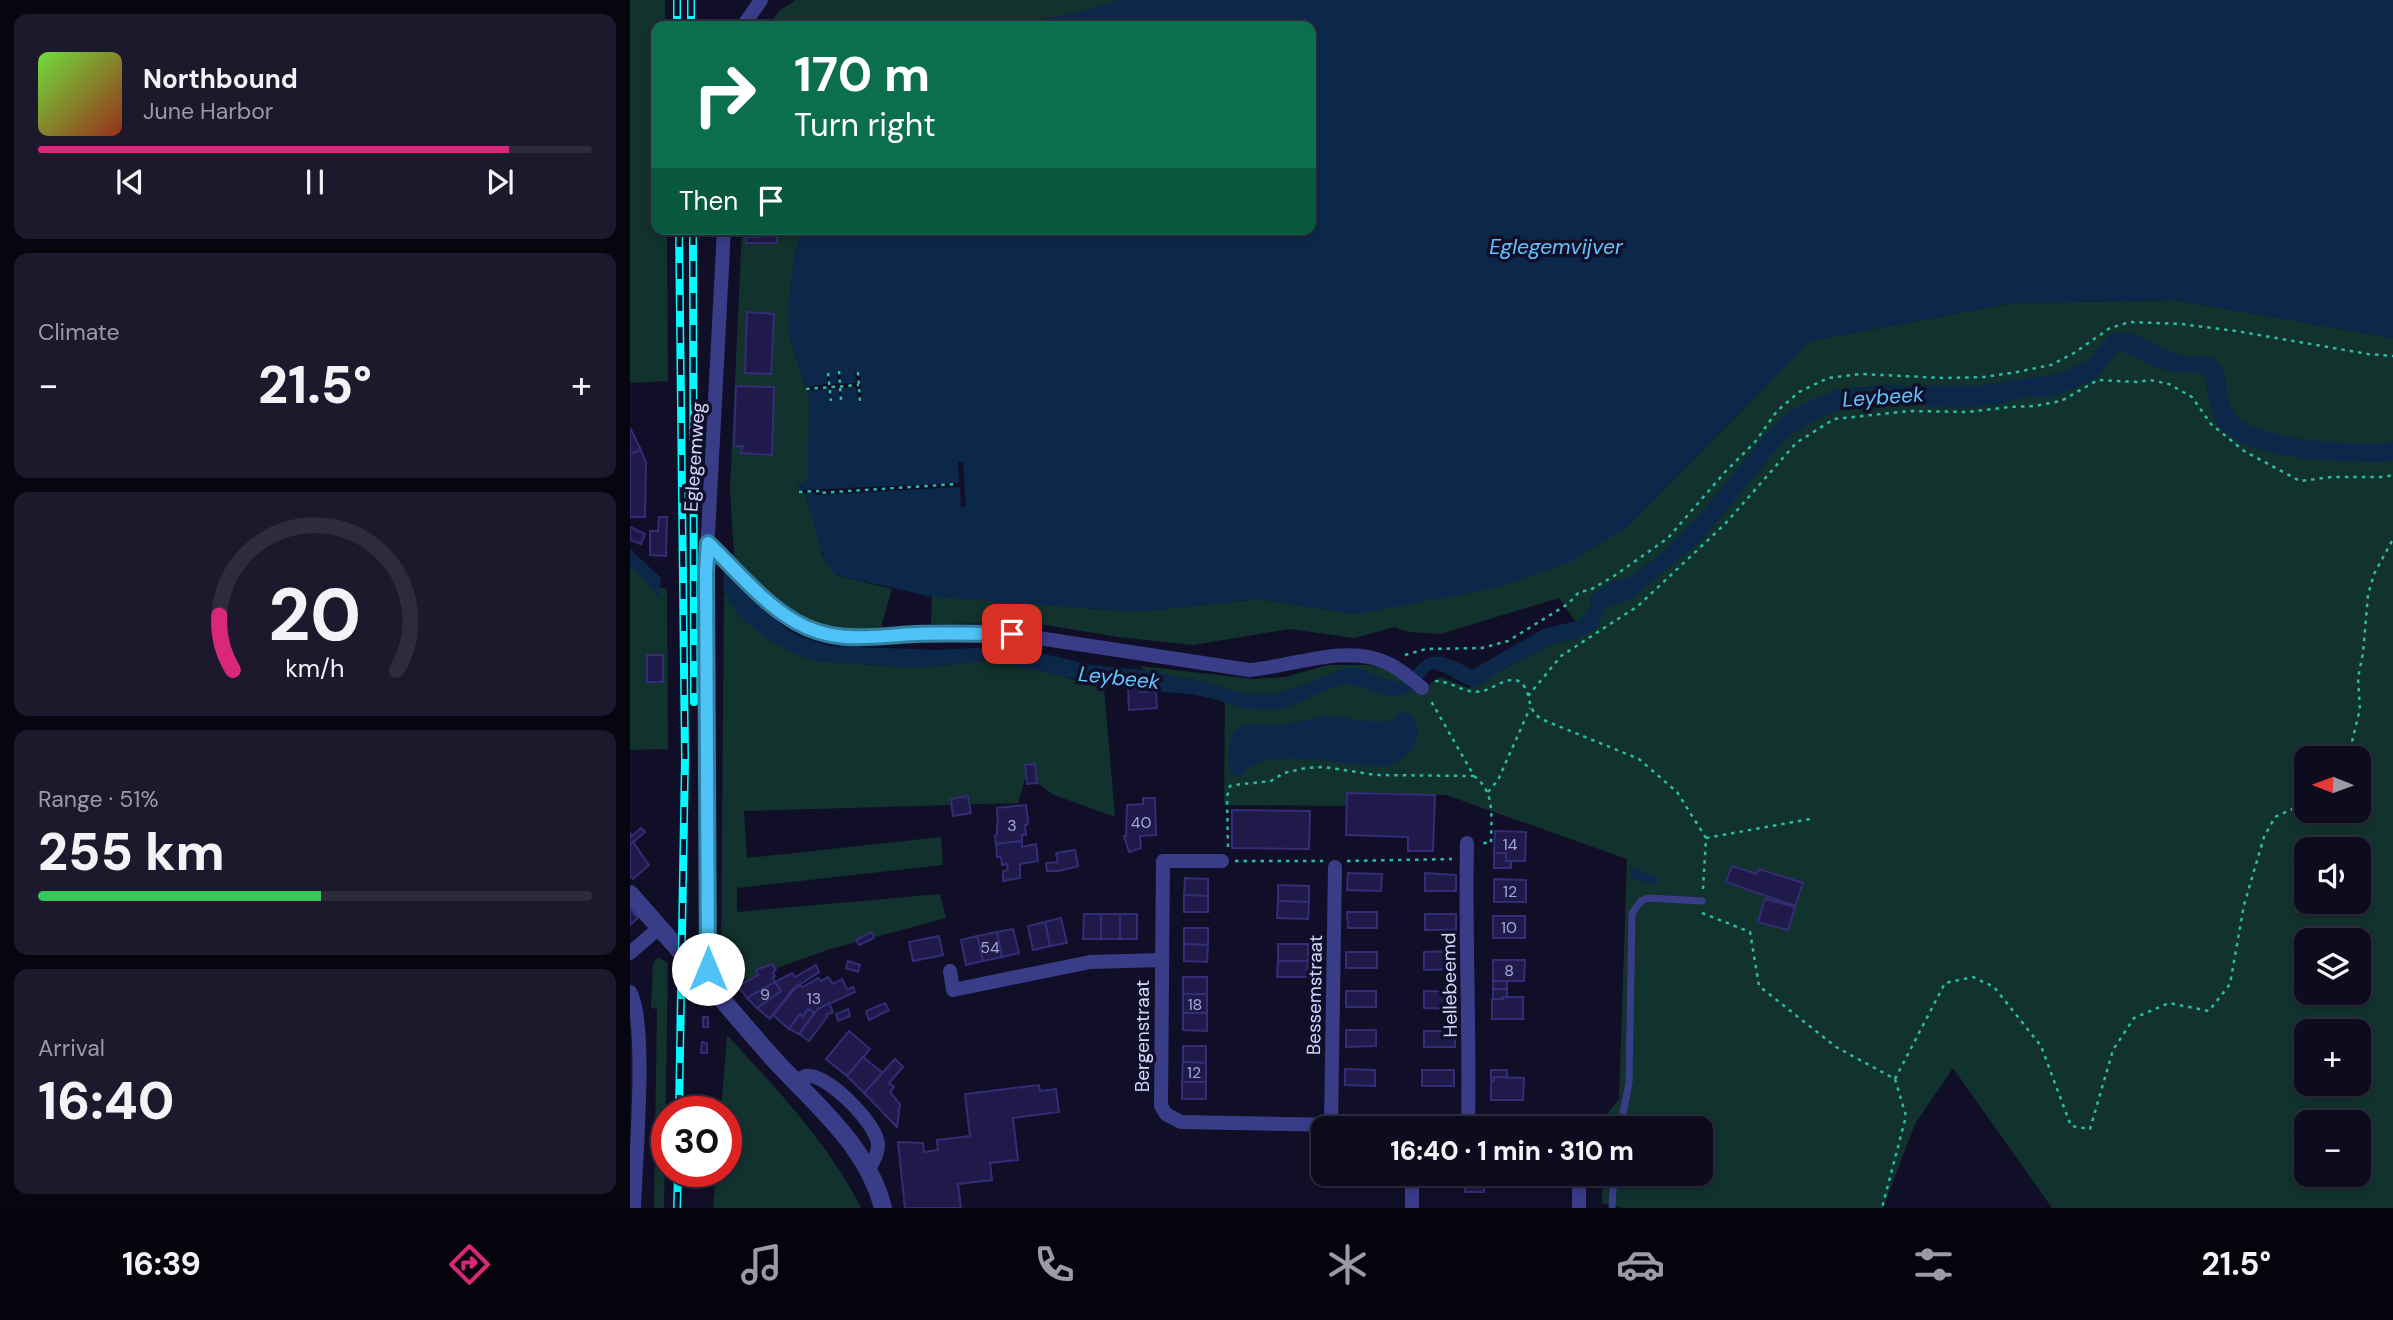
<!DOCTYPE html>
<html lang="en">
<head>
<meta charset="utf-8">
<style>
	body { margin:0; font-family:"DM Sans",sans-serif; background:#1b192b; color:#f1f3f6; height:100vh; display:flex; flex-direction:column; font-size:26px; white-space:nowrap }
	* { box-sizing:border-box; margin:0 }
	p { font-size:23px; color:#9a9ba4 }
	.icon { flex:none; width:38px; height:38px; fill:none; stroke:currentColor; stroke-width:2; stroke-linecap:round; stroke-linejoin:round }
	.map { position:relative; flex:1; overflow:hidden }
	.side { display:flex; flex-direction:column; gap:14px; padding:14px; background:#070610; width:630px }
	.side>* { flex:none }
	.banner { position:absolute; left:21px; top:21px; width:665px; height:214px; border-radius:14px; box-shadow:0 4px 10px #0003,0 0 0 2px #2d2b3c; background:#0b6e4f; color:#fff; overflow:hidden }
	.needle { width:46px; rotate:271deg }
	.tools { position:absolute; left:1664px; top:746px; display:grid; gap:14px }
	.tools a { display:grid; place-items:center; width:77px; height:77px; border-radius:14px; background:#0d0b1e; box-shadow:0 4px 10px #0003,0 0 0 2px #2d2b3c; font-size:35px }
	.speed { position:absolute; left:21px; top:1096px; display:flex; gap:14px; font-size:35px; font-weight:700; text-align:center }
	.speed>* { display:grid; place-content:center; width:91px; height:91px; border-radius:50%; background:#0d0b1e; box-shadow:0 4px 10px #0003,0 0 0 2px #2d2b3c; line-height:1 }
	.speed .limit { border:10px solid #d22; background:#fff; color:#111 }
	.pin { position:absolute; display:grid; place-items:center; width:60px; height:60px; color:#fff; margin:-30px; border-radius:14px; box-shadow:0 4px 10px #0006 }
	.me { position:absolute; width:77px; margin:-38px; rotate:0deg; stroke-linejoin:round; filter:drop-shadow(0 0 5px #0008) }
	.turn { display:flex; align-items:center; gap:24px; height:147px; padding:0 28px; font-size:32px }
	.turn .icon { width:91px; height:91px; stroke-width:2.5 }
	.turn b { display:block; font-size:49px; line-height:60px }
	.then { display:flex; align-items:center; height:66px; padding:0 28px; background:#0003; gap:14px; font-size:26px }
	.big { font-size:52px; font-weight:800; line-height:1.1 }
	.side .card { flex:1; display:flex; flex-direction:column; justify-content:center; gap:10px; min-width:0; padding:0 24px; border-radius:14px; background:#1b192b }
	.side .dial { align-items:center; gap:0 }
	.dial svg { height:182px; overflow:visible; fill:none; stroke:#2d2b3c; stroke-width:7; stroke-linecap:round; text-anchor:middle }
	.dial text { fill:#f1f3f6; stroke:none }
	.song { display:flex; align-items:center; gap:21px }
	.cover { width:84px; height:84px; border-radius:10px; background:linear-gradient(135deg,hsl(100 70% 55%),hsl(10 70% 35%)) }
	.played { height:7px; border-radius:4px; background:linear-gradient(90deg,#db2777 85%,#2d2b3c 85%) }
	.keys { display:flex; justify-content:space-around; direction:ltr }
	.heat { display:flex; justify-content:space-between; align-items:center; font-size:38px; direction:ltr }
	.charge { height:10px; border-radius:5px; background:linear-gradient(90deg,#34c759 51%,#2d2b3c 0) }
	.trip { position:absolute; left:681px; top:1116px; width:402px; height:70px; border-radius:14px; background:#0d0b1e; box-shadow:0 4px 10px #0003,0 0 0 2px #2d2b3c; font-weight:800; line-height:70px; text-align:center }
	.menu { display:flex; height:112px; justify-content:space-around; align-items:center; background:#05040c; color:#9a9ba4 }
	.menu .icon { width:49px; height:49px }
	.menu .active { color:#db2777 }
	.menu b { font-size:32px; color:#f1f3f6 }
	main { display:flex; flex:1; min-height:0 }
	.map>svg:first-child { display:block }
</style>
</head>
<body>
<main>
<section class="side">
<div class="card">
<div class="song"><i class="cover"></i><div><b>Northbound</b><p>June Harbor</p></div></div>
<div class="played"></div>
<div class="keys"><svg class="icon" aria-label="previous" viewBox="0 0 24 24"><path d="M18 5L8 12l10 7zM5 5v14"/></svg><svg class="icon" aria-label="pause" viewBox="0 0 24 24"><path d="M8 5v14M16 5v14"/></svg><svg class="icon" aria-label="next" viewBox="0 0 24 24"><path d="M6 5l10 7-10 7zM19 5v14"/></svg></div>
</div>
<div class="card"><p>Climate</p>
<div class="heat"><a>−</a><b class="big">21.5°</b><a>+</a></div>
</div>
<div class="card dial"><svg viewBox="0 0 100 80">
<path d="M14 69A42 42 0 1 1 86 69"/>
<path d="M14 69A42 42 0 0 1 8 45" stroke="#db2777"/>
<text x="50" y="56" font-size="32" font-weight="700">20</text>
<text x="50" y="72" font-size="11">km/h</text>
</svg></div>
<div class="card"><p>Range · 51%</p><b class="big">255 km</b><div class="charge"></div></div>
<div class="card"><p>Arrival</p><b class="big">16:40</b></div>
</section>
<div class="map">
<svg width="1763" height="1208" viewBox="0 0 1763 1208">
	<rect width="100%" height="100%" fill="#110f28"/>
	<g fill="#12322e" fill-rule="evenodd">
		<path d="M0 0H35V26H26V229H37L38 381 0 383Z"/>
		<path d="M166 0H487L483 3C462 7 440 15 419 18 384 23 348 20 314 26H137L150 10Z"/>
		<path d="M112 229H172L165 255 158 311 160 339 179 398 178 477 175 482 168 485 175 491 193 557 206 575 262 589 250 631C235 630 221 632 206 630 163 623 133 586 104 556L100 489Z"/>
		<path d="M1545 300 1763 338V1208H1422L1323 1068 1285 1124 1253 1208H993L972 1203V1174H1071V1129H971V1121L989 1099 997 859 816 795 718 793 717 806 594 805 595 689 575 682 515 671 509 666 625 679 655 677 698 665H738L762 670 788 692 810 677 839 688 950 628 929 598 810 634 778 632 765 627 724 638 659 629 563 645 488 637 403 623 301 624 302 596 505 612 628 599 727 614 996 528 1180 341 1383 303ZM1676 758H1729V810H1676ZM1676 849H1729V901H1676ZM1676 940H1729V992H1676ZM1676 1031H1729V1083H1676ZM1676 1122H1729V1174H1676Z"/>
		<path d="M0 566 12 577 28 596 29 587 37 589 38 749 0 750Z"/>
		<path d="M94 592C118 625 146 650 186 661L272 667 307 666 361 660 391 665 474 688 485 817 424 795 396 775 388 803 114 811 117 858 311 837 313 865 107 888V912L310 894 316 918 197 950 105 983 91 954Z"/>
		<path d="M30 958 38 963 34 1208H24L27 1009 21 1008 23 964 26 959Z"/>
		<path d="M97 1035C146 1089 198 1142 231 1208H83L86 1171H96V1111H91Z"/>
	</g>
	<g fill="#0b284b">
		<path d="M487 0H1763V338L1545 300 1383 303 1180 341 996 528 938 563 865 588 727 614 628 599 505 612 298 596 206 575C191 565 181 511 175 491L168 489V485L175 482 178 477 179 398 160 339 158 311 165 255 172 229H681V26H314C348 20 384 23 419 18 440 15 462 7 483 3Z"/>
		<path d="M1496 332C1517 337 1534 353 1555 356 1569 358 1580 353 1590 365 1601 380 1592 404 1609 419 1618 427 1632 430 1643 433 1685 444 1718 444 1760 443L1763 440V460L1755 462C1714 462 1615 461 1588 425 1578 412 1579 388 1573 373 1534 373 1524 367 1489 350L1467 378 1423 397H1396L1367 404 1333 408 1264 403 1237 405 1204 412 1178 424 1156 438 1070 542 1001 599 976 608 967 628 959 633 946 639 928 642 879 666 846 687C829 685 818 670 801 669 794 676 787 687 779 692 757 706 733 681 712 685 689 689 671 707 647 709 623 711 612 708 590 701 566 693 535 691 510 692L509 688 480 687 361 660 307 666 272 667 186 661C155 653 108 625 95 594 92 588 94 578 94 572L106 580 154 627 169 636 199 646 308 650 380 646 462 665 513 670 574 682 611 693 631 695 648 693 667 687 715 668H729L760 681 770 682C779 677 783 670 791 663 805 649 828 662 842 670L913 629 950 620 961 604 960 596 983 581 1000 577 1031 554 1072 512 1138 431 1159 411 1185 398 1208 390 1250 385 1345 386 1428 374 1457 361 1480 334Z"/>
		<path d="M0 549 31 578 28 597 12 577 0 566Z"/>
		<path d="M769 712 782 714C795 742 782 757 756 767 725 767 625 743 611 777L600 774C599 763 597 741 604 732 612 721 633 725 645 725 665 724 683 716 703 716 720 717 740 724 757 721 763 721 766 717 769 712Z"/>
		<path d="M1000 867 1026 877 1028 881 1025 885 1001 878Z"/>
	</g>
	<g fill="#110f28">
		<path d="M207 371H210L211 384 226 383 225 372H230L232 402H228L226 387 211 388 212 400H210L209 389H201V401L198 389 176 391V387L197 384V373L199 372 200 384H207Z"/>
		<path d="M328 462H333L336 507H331L330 487 186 495 185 493H171V490L192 489 329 483Z"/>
	</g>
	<g fill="#1f1a49" stroke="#342c76" stroke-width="2">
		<path d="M129 229H147V243H116V237H129Z"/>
		<path d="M117 312 144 314 141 374 115 373Z"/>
		<path d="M106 386 144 387 142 455 111 453 113 446H104Z"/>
		<path d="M0 428 11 450 0 454Z"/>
		<path d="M11 450 16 463 15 517H0V454Z"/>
		<path d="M29 517H37L36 556 20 555V531H28Z"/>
		<path d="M0 527 15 534 11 544 0 540Z"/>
		<rect x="17" y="655" width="16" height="27"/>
		<path d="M498 688H510V692L526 691 527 708 499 710Z"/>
		<path d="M405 764 407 783 397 784 395 765Z"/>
		<path d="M717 793 805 795 803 851H778V837L716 835Z"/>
		<path d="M338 796 341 813 323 816 321 799Z"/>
		<path d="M513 798H525L526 835 510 836 511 848 499 852 494 836H496L497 805 513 804Z"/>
		<path d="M396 805 398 821 397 825H395L396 835H392V841L366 844 365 836 367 834V824H368L367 808Z"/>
		<path d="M602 810 680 811 679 849 602 848Z"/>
		<path d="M11 828 15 832 0 845V833L2 836Z"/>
		<path d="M865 831 896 832 895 861H876V853H864Z"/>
		<path d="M392 841V847L406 844 408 861 390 864V878L373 881V871L378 870 377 864 372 865 371 857H367L366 844Z"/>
		<path d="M3 842 19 865 3 879 0 876V845Z"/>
		<path d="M445 850 448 866 429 871H417L416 863 428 862 426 853Z"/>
		<path d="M864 853H876V861H881V868H864Z"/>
		<path d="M1102 866 1127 874 1129 869 1173 883 1165 906 1096 882Z"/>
		<path d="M718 873 752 874 751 891 717 890Z"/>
		<path d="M795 873 826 875V891H795Z"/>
		<path d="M555 878 578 879V896L554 895Z"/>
		<path d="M864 879 896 880V902H864Z"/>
		<path d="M648 885 679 886V902L648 901Z"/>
		<path d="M554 895 578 896V912H554Z"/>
		<path d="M1135 899 1165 907 1158 930 1128 922Z"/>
		<path d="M648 901 679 902 678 919 647 918Z"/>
		<path d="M0 909 8 918 0 925Z"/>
		<path d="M717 912H747V928H718Z"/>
		<path d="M454 914H471V939H453Z"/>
		<rect x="471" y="914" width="19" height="25"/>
		<rect x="490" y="914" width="17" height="25"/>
		<rect x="795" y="914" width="31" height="16"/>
		<rect x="863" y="916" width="32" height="22"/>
		<path d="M431 918 437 943 420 946 415 922Z"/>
		<path d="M415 922 420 946 403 950 398 926Z"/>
		<path d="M554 928H578V945L554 944Z"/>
		<path d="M383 929 389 953 372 957 367 932Z"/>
		<path d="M241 932 244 938 229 945 226 940Z"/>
		<path d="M367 932 372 957 353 961 347 936Z"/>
		<path d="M309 936 313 955 283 961 279 942Z"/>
		<path d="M347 936 353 961 336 965 331 940Z"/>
		<path d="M554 944 578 945 577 962 554 961Z"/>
		<rect x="648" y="944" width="30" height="17"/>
		<path d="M824 951 825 969 794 970V952Z"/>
		<rect x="716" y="952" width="31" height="16"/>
		<path d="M863 960H895L894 981H863Z"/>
		<path d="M218 961 230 965 228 972 216 968Z"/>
		<path d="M648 961H678L677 977H647Z"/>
		<path d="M142 964 146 970 143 972 145 976 143 977 145 982 117 998 108 986 128 975 126 970Z"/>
		<path d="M186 965 189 972 163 989 140 1019 127 1008 151 991 145 982 162 973 165 977Z"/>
		<path d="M198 977 203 984 212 979 217 990 223 987 225 992 188 1009 184 1013 178 1009 173 1017 170 1014 159 1029 143 1015 168 985 173 987 188 978 191 981Z"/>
		<rect x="553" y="977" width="24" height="17"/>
		<rect x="863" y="981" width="14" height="8"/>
		<path d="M145 982 151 991 127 1008 117 998Z"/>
		<path d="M863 989H877V997H873V999H863Z"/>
		<rect x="716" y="991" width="30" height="16"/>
		<path d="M794 991 825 992V1009L794 1008Z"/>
		<rect x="553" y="994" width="24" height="19"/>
		<path d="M873 997H893V1019H862V999H873Z"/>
		<path d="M199 1003 203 1012 196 1015 197 1017 179 1041 169 1034 188 1009Z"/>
		<path d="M255 1003 259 1010 239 1020 236 1011Z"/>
		<path d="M178 1009 184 1013 169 1034 159 1029 170 1014 173 1017Z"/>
		<path d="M218 1009 220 1016 208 1021 206 1014Z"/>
		<path d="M553 1013H577V1031L553 1030Z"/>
		<rect x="73" y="1017" width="5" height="10"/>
		<path d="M716 1030H746V1046L716 1047Z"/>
		<path d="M219 1031 240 1049 217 1076 196 1059Z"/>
		<rect x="794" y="1031" width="31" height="16"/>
		<path d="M72 1042 77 1043V1053H71Z"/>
		<path d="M553 1046H576V1063L553 1062Z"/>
		<path d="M233 1057 253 1073 234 1093 217 1076Z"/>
		<path d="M265 1059 273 1067 259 1083 264 1087 260 1092 270 1104 267 1127 234 1093Z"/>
		<path d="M553 1062 576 1063V1082H552Z"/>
		<path d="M715 1069 745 1070V1086L715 1085Z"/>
		<rect x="792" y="1070" width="32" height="16"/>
		<path d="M861 1070H877V1078L864 1077V1081H861Z"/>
		<path d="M864 1077 894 1078 893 1100H861V1081H864Z"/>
		<rect x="552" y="1082" width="24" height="17"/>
		<path d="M409 1085 410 1091 426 1089 429 1112 383 1118 388 1160 360 1163 362 1180 328 1184 331 1208H275L268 1142 293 1143 294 1152 308 1150 307 1140 340 1136 335 1094Z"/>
		<rect x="835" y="1174" width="19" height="18"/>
	</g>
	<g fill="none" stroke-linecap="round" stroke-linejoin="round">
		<g stroke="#2cbca6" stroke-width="2.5" stroke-dasharray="3.5 5" stroke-linecap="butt">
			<path d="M209 371 211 400"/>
			<path d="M228 372 230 402"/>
			<path d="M198 373 201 401"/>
			<path d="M176 389 229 385"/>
			<path d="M169 492 188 491V493L328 484"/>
			<path d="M775 655 796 649 852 648 878 641 938 604 949 592 960 590 984 576 1038 538 1095 472 1125 442 1147 411 1169 392 1198 378 1231 374 1314 378 1354 377 1387 372 1421 365 1444 353 1480 328 1500 322 1551 324 1606 331 1738 354 1763 356"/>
			<path d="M805 681C822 681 835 695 853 691 865 688 883 671 894 686 902 698 896 708 911 719L1009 759 1047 792 1076 838 1073 889"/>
			<path d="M898 696 931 656 1008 606 1095 524 1166 443 1204 419 1280 411 1338 412 1379 407 1405 406 1431 401 1468 380 1507 382 1520 380 1539 384 1562 397 1581 424 1614 451 1670 481 1702 477H1753L1763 475"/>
			<path d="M1718 758 1730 709 1728 678 1733 653 1738 595 1744 574 1763 539"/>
			<path d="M844 776C866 792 861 819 861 843H851"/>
			<path d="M858 792 868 780 900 708"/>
			<path d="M1076 838 1180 819"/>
			<path d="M598 847 597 797 600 786 604 785 641 781 654 773 676 768 694 767 746 775 844 776 801 701"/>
			<path d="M605 861H693"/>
			<path d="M717 861 822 859"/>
			<path d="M1072 913 1120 932 1129 986 1206 1047 1265 1079 1276 1116 1252 1208"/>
			<path d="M1265 1079 1315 983 1343 977 1364 987 1411 1046 1441 1126 1460 1129 1483 1050 1504 1018 1539 1003 1579 1011 1600 984 1614 905 1634 837 1645 817 1667 807H1676"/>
		</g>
		<g stroke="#393d88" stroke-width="7">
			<path d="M990 1129 999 1083 1002 913 1011 901 1018 898 1072 901"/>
			<path d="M982 1208 984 1174"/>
		</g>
		<g stroke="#393d88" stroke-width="14">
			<path d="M113 26 131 0"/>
			<path d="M78 543 140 603 165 622 196 636 236 638 285 634H382L619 670C660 667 718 643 757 663 771 669 781 679 792 688"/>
			<path d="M837 843C835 938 840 1032 838 1126"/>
			<path d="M592 861H533L531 1106 536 1114 551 1122 933 1129"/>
			<path d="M0 953 29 928"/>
			<path d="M320 971 323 990 460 962 532 960"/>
			<path d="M75 981 78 969 76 572 94 229"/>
			<path d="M0 992C18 1021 5 1166 4 1208"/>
			<path d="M166 1083C170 1079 173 1075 180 1076 200 1077 248 1125 248 1145 248 1155 243 1163 237 1171"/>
			<path d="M701 1124 705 867"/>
			<path d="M782 1208V1174"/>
			<path d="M949 1208V1174"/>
		</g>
		<path stroke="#393d88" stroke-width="18" d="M0 894C47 947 93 1001 140 1055 182 1102 237 1144 253 1208"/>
		<defs>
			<g id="rail">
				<path d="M47 0V26"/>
				<path d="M61 0V26"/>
				<path d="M63 229 64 702"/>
				<path d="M49 1111 55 758 49 229"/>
				<path d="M47 1208 48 1171"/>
			</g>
		</defs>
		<use href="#rail" stroke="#01fdff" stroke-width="8"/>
		<use href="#rail" stroke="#110f28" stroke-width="5" stroke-dasharray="16" stroke-linecap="butt"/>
	</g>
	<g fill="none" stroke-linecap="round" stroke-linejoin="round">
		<defs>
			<path id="route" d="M78 969 76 572 78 543C106 570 133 603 166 622 206 645 243 636 286 634 318 633 350 634 382 634"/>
		</defs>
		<use href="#route" stroke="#337fa1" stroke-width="18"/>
		<use href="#route" stroke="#4fc3f7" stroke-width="12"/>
	</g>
	<g text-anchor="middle" stroke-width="7" stroke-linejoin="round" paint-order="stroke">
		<g font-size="16" fill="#a8a6d2">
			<text x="511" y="828">40</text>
			<text x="382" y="831">3</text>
			<text x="880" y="850">14</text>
			<text x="880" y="897">12</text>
			<text x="879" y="933">10</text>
			<text x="360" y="953">54</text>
			<text x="879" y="976">8</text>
			<text x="135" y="1000">9</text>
			<text x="184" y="1004">13</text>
			<text x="565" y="1010">18</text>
			<text x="564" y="1078">12</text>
		</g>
		<g font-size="19" fill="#d6d5ff" stroke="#110f28">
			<text transform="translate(64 457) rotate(-86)" y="7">Eglegemweg</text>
			<text transform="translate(819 985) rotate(-91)" y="7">Hellebeemd</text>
			<text transform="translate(684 995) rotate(-89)" y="7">Bessemstraat</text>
			<text transform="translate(512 1036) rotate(-90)" y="7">Bergenstraat</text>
		</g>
		<g font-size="21" font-style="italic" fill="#63c5ff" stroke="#110f28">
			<text x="926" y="254">Eglegemvijver</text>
			<text transform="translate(1253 397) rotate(-4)" y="7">Leybeek</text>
			<text transform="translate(489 678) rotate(6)" y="7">Leybeek</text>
		</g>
	</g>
</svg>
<div class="tools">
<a><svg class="needle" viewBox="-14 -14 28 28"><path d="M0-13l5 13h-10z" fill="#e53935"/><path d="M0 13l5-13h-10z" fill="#9a9ba4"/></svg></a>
<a><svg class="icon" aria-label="sound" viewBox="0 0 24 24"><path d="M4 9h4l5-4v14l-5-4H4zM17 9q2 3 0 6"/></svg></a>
<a><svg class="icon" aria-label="layers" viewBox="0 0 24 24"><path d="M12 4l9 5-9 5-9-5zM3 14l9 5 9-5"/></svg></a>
<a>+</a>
<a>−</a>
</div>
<div class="speed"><div class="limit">30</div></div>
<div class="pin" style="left:382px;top:634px;background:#d93025"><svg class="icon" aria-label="arrive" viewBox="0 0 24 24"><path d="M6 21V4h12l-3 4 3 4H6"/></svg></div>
<svg class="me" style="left:78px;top:969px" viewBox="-20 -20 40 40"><circle r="19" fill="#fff"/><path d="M0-13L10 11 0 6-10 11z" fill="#4fc3f7"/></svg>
<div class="trip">16:40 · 1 min · 310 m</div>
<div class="banner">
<div class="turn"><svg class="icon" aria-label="right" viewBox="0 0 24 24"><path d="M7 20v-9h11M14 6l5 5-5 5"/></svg><div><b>170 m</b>Turn right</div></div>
<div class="then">Then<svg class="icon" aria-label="arrive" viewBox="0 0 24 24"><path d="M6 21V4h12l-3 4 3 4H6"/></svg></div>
</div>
</div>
</main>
<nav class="menu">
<b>16:39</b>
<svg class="icon active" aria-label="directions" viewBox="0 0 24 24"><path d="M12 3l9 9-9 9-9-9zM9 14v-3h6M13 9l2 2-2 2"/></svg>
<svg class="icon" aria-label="music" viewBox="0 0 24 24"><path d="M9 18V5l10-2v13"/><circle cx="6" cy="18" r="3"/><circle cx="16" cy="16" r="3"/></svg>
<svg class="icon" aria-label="phone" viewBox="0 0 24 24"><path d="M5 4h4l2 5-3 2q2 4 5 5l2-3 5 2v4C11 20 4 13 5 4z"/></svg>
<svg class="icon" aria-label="climate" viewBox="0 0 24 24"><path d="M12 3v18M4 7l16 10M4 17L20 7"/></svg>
<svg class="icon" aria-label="car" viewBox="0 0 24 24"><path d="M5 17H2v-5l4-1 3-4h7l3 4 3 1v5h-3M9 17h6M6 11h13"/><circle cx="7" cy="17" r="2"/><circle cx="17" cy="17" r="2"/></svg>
<svg class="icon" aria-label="filters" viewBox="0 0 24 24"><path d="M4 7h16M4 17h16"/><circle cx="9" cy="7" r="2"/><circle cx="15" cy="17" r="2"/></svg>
<b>21.5°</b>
</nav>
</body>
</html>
